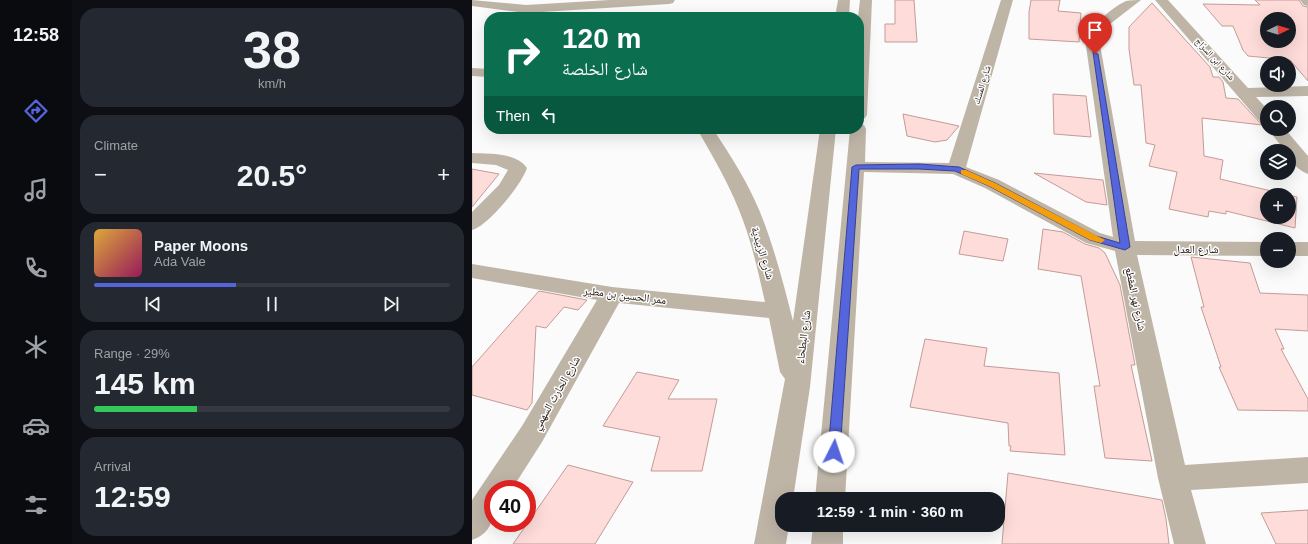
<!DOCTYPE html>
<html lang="en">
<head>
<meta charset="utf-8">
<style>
	body { margin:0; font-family:Arial,"Noto Naskh Arabic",sans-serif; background:#242831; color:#f1f3f6; height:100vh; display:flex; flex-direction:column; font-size:15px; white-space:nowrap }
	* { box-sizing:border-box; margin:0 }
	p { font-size:13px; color:#9ea1a6 }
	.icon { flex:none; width:22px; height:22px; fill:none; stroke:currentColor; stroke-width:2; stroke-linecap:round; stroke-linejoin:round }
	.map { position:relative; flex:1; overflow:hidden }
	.details { display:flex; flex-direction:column; gap:8px; padding:8px; background:#0d0f14; width:400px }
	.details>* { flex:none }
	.banner { position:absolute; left:12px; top:12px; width:380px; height:122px; border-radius:16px; box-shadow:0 4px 16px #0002; background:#0b6e4f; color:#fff; overflow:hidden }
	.needle { width:26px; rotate:85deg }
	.buttons { position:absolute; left:788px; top:12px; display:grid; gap:8px }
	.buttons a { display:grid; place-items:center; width:36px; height:36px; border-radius:50%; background:#171b24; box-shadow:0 4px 16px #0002; font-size:20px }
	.speed { position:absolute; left:12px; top:480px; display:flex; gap:8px; font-size:20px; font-weight:700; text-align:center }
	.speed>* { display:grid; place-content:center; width:52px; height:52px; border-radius:50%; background:#171b24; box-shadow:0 4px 16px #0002; line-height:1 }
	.speed .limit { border:6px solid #d22; background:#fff; color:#111 }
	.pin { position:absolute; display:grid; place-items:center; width:34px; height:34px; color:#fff; margin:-41px -17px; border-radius:50% 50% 50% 0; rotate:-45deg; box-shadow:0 0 4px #0007 }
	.pin .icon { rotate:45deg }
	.me { position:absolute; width:44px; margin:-22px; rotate:4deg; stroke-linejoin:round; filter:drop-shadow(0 0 3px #0008) }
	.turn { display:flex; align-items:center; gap:14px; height:84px; padding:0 12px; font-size:18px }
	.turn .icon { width:52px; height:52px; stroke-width:2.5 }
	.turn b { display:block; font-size:28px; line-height:34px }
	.then { display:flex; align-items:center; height:38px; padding:0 12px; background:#0003; gap:8px; font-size:15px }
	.big { font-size:30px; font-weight:700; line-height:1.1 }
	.details .tile { flex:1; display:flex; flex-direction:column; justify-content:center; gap:6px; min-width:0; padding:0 14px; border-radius:16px; background:#242831 }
	.details .dial { align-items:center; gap:0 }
	.dial b { font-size:52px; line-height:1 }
	.song { display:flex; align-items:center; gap:12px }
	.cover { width:48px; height:48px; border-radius:6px; background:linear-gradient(135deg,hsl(40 70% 55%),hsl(330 70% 35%)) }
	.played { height:4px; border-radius:2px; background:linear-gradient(90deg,#56d 40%,#363941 40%) }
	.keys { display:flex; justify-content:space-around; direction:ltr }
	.heat { display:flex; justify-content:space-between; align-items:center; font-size:22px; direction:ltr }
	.charge { height:6px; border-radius:3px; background:linear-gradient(90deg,#34c759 29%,#363941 0) }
	.trip { position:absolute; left:303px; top:492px; width:230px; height:40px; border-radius:16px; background:#171b24; box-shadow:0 4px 16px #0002; font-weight:700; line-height:40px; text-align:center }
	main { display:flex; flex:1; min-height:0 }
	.tabs { display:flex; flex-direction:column; width:72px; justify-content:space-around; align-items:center; background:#090b0e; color:#9ea1a6 }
	.tabs .icon { width:28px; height:28px }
	.tabs .selected { color:#56d }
	.tabs b { font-size:18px; color:#f1f3f6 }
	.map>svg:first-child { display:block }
</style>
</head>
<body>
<main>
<nav class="tabs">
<b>12:58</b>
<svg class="icon selected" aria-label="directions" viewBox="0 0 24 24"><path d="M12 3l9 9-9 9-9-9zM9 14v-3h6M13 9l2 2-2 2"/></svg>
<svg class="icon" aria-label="music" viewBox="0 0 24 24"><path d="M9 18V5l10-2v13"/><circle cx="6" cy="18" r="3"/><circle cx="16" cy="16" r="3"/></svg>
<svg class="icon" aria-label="phone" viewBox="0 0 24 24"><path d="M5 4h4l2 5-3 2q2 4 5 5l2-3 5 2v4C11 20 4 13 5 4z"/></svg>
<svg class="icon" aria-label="climate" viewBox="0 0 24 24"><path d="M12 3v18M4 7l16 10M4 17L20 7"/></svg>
<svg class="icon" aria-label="car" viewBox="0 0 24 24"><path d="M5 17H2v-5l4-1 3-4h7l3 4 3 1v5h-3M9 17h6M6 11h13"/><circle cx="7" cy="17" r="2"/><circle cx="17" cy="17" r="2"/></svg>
<svg class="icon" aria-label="filters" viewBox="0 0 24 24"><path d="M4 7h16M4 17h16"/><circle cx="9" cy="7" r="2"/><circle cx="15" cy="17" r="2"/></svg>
</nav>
<section class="details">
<div class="tile dial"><b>38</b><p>km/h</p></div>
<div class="tile"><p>Climate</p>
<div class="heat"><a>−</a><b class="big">20.5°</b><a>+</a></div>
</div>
<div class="tile">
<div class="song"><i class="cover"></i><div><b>Paper Moons</b><p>Ada Vale</p></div></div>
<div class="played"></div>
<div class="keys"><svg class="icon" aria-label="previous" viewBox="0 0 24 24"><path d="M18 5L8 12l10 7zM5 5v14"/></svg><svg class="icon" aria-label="pause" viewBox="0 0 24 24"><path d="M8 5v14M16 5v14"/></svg><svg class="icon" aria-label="next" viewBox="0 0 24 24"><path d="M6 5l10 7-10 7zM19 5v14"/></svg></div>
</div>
<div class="tile"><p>Range · 29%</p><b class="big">145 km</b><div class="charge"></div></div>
<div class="tile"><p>Arrival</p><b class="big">12:59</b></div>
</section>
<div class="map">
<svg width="836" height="544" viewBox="0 0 836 544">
	<rect width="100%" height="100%" fill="#fbfbfb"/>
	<g fill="#fedcd9" stroke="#c39b98" fill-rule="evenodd">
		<path d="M423 0H442L445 42H413V24H423Z"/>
		<path d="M559 0H588L586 11 609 13 607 42 557 39V12Z"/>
		<path d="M783 0H827L831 6 836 7V81L818 60 776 56 771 50 761 26H750L731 4 788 5ZM795 19H817V41H795Z"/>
		<path d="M680 3 738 67 741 77H747L751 82 754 98 766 99 790 125 730 118 732 156 751 160 748 179 825 197 823 228 754 211V214L737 211 736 217 697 209 705 172 677 166 683 145 674 143 669 85H662L657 49V27ZM795 195H817V217H795Z"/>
		<path d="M581 94 614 96 619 137 582 134Z"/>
		<path d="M431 114 487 126 475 140 463 142 435 136Z"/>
		<path d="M0 169 27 174 0 207Z"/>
		<path d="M562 173 631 180 635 205 614 202Z"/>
		<path d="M571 229 591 232 613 244 627 248 633 253 648 285 663 365H659L680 461 633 458 622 386H628L609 276 566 269Z"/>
		<path d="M492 231 536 239 531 261 487 254Z"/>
		<path d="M719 257 778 263 788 293 836 295V331L803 329 812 349H809L836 399V411L766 410 747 367H749L729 307H732Z"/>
		<path d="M67 291 115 300 106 310 92 307 74 328 64 326 60 403 55 410 0 395V367Z"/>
		<path d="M453 339 515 348 512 366 587 373 593 455 538 451 539 446H537L536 423 438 407Z"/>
		<path d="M165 372 207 380 196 399H245L230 471H179L188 437 131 426Z"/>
		<path d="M96 465 161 482 123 544H41Z"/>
		<path d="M536 473 690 500 694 519 697 544H530Z"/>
		<path d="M836 510V544H804L789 513Z"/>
	</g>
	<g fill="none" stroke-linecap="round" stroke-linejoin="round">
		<g fill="#beb5a7" fill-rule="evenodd">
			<path d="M0 0 54 5 137 0H203L201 3 197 4 54 13 0 6Z"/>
			<path d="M366 0H378L377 17H363Z"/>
			<path d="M388 0H400L395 115 393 118 387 120 386 17Z"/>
			<path d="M529 0H541L494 167 527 180 628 233 641 237 613 39C623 24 637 9 654 1 658 0 665 0 669 0L638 24 627 39 663 241 795 242V256L665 255 713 465 836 457V483L719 490 734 544H702L686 478 643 251 614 243 513 188 481 174 392 172 373 499H343L378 129H387V124L392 125 394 129 393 162 477 163Z"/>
			<path d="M683 0H696L776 88 836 86V96L784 97 795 109V124L789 123Z"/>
			<path d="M828 0H836V6L832 5Z"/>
			<path d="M0 68 17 69V77L0 76Z"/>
			<path d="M225 129H241C259 156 276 183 288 212 302 247 312 285 321 321L348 129H364L338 387 321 499H310V525H317L314 544H282L313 379 308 372 297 318 147 303 70 442 40 489H21C21 512 25 531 0 540V500L50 426 125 300 0 278V264L140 287 293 302C286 271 279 239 267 210 256 182 240 155 225 129Z"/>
			<path d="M796 129H813L836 156V174C827 171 817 161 817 151H813Z"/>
			<path d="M0 153C17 154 44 152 55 168 50 184 16 226 0 230V212L27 185 36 170 24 165 0 163Z"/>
			<rect x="817" y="242" width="19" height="14"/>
			<path d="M341 525H371V544H339Z"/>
		</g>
	</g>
	<path fill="#56d" stroke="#374290" d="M621 52 626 54 658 247 653 250 618 240 517 186 483 171 447 169H387L368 452 366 455 362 457 358 455 356 452 380 167 384 165 447 164 487 167 523 183 624 236 648 243Z"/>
	<path fill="#f59e0b" d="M489 170H494L523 183 633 240 629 243 618 240 517 186 489 174Z"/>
	<g text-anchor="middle" stroke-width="3" stroke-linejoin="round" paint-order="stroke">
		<g font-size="9" fill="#1b0f08" stroke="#fbfbfb">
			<text transform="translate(743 59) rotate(48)" y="3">شارع ابن السرّاج</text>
			<text transform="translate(510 85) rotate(-73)" y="3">شارع المسك</text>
		</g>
		<g font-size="11" fill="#1b0f08" stroke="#fbfbfb">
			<text x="724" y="253">شارع العدل</text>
			<text transform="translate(291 253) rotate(73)" y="4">شارع الزبيدية</text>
			<text transform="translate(153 295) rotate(7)" y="4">ممر الحسين بن مطير</text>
			<text transform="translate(664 299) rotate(78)" y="4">شارع نهر المقطع</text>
			<text transform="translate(331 337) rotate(-83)" y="4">شارع البطحاء</text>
			<text transform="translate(84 393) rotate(-60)" y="4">شارع الحارث السهمي</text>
		</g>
	</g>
</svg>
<div class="buttons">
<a><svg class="needle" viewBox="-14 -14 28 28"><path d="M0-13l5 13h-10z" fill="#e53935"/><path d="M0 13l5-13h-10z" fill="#9ea1a6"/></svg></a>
<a><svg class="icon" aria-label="sound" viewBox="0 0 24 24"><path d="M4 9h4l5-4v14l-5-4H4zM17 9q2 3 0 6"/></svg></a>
<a><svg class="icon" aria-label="search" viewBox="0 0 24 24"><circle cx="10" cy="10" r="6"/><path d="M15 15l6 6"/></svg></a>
<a><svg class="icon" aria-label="layers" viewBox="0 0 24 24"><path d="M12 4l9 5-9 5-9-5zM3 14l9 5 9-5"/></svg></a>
<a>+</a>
<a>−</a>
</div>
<div class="speed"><div class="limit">40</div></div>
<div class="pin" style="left:623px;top:54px;background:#d93025"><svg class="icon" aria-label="arrive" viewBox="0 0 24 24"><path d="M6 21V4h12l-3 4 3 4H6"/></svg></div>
<svg class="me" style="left:362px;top:452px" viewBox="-20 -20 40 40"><circle r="19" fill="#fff"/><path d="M0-13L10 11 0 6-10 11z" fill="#56d"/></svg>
<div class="trip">12:59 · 1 min · 360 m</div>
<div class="banner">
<div class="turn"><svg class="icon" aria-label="right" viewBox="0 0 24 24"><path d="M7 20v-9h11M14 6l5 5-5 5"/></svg><div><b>120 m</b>شارع الخلصة</div></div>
<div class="then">Then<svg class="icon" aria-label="left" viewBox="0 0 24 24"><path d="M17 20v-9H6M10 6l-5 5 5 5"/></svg></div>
</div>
</div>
</main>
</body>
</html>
